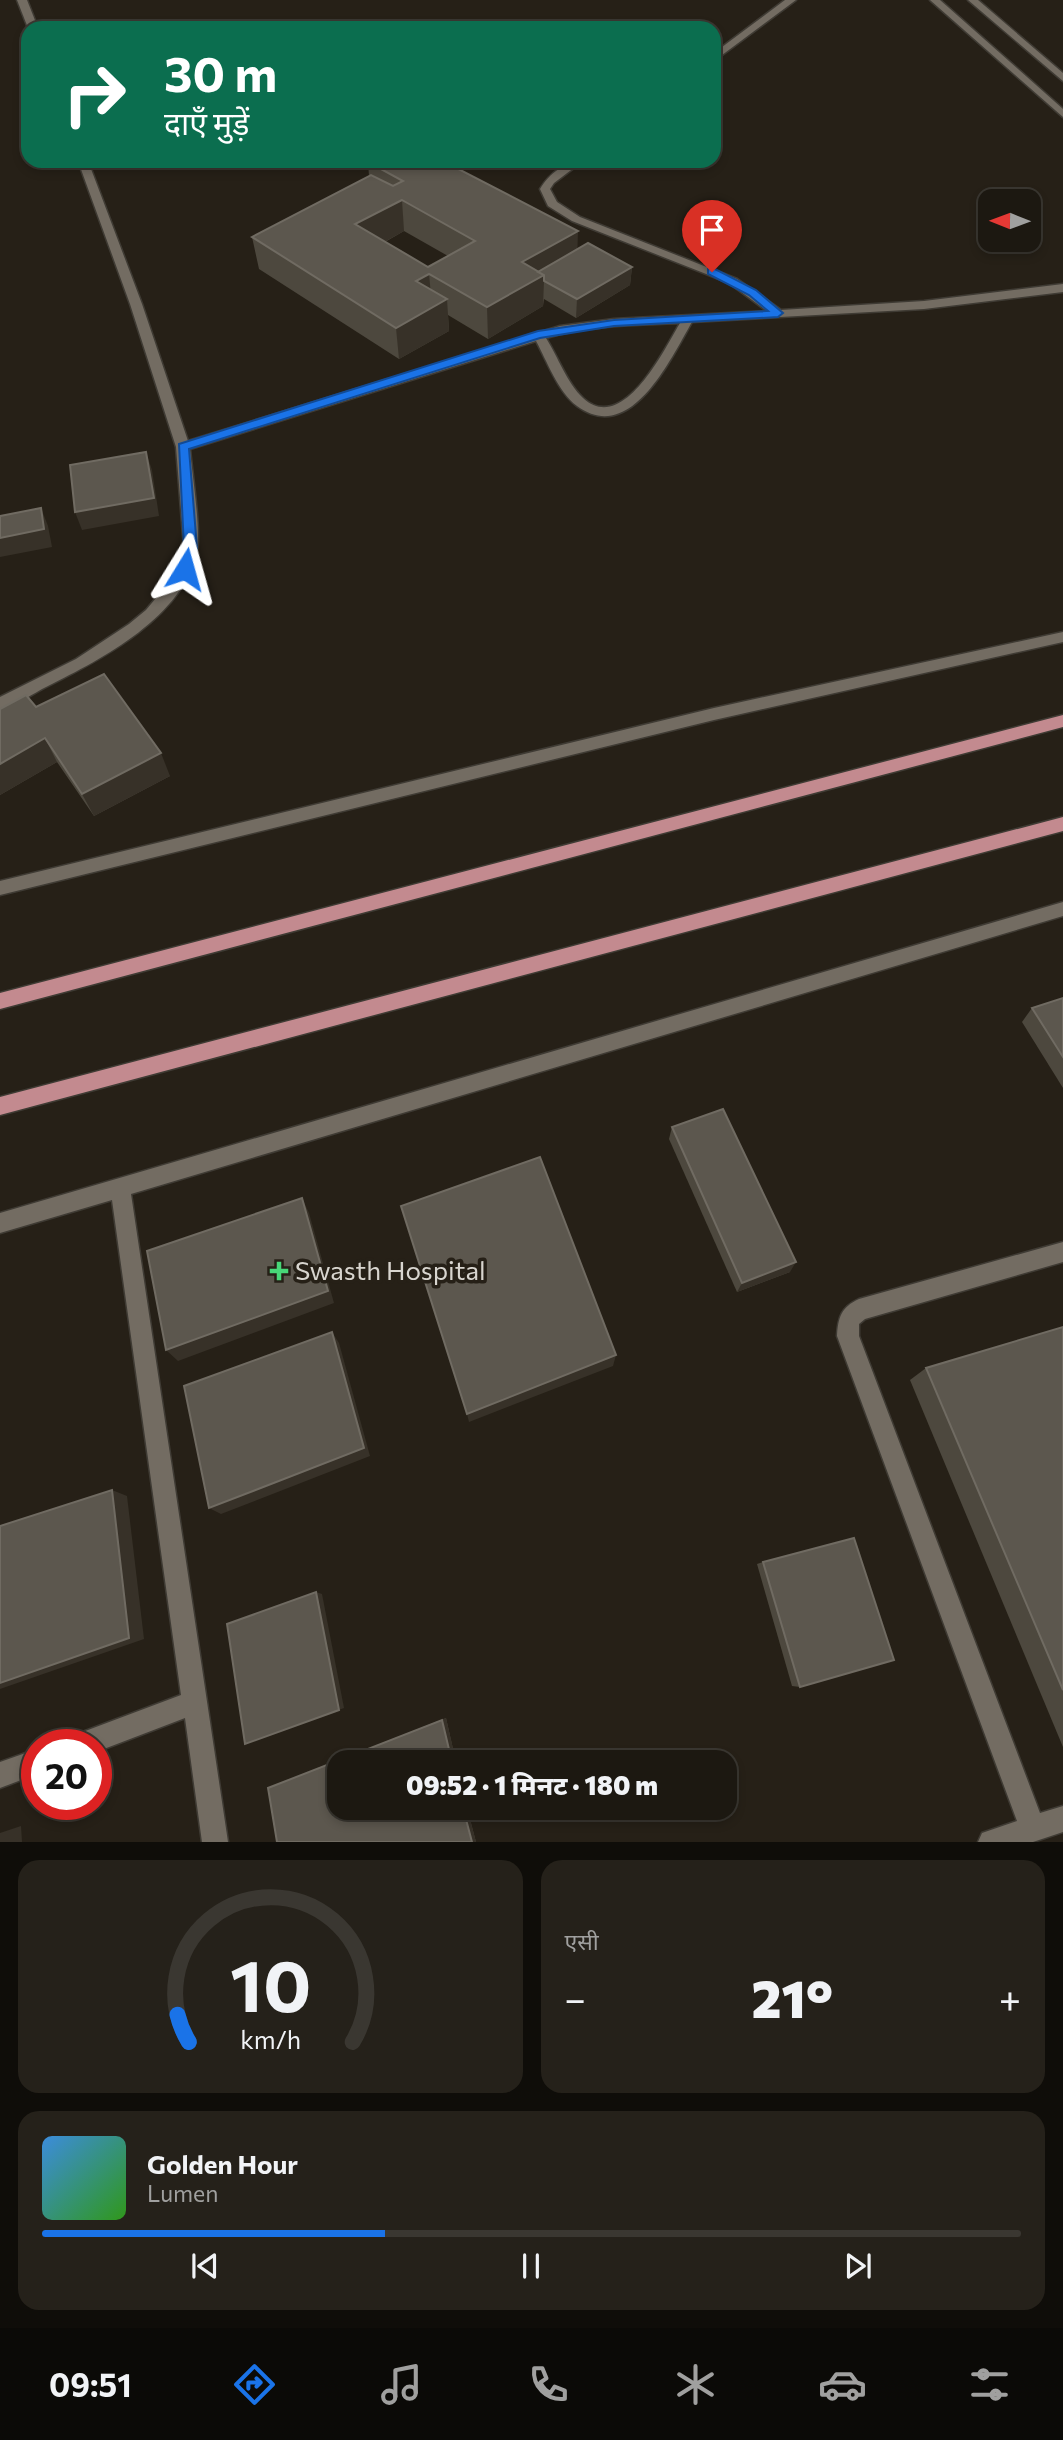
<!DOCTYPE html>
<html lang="hi">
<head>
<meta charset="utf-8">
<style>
	body { margin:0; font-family:Commissioner,"Noto Sans Devanagari",sans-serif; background:#25211a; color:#f1f3f6; height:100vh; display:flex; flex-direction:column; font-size:26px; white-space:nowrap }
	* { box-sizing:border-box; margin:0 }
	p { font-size:23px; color:#a0a09f }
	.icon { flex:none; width:38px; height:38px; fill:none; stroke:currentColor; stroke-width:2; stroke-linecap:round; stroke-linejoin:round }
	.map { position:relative; height:1842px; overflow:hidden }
	.sheet { display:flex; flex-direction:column; gap:18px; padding:18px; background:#0f0d09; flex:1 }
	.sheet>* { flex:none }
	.guide { position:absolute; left:21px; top:21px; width:700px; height:147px; border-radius:21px; box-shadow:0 4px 10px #0003,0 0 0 2px #3a3731; background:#0b6e4f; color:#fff; overflow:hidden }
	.needle { width:46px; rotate:271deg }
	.buttons { position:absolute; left:978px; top:189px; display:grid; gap:14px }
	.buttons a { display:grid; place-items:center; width:63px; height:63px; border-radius:14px; background:#1c1811; box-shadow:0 4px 10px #0003,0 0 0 2px #3a3731; font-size:35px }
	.speed { position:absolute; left:21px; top:1729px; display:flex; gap:14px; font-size:35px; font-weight:700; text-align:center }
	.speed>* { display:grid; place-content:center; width:91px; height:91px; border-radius:50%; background:#1c1811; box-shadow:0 4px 10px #0003,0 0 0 2px #3a3731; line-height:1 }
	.speed .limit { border:10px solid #d22; background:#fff; color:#111 }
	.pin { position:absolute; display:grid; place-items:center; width:60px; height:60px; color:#fff; margin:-72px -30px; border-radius:50% 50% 50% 0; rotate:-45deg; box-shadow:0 0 7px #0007 }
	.pin .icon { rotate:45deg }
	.me { position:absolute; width:77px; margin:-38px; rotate:8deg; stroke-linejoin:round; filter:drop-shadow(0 0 5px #0008) }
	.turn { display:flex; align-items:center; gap:24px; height:147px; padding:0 28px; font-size:32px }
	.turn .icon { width:91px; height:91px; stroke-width:2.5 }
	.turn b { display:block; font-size:49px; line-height:60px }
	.big { font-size:52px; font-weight:800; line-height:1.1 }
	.sheet .card { flex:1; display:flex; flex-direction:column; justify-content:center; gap:10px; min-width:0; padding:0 24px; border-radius:21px; background:#25211a }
	.sheet .dial { align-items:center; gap:0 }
	.dial svg { height:182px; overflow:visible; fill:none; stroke:#3a3731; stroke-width:7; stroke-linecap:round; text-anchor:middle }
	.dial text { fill:#f1f3f6; stroke:none }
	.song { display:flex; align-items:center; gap:21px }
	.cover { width:84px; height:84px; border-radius:10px; background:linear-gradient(135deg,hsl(210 70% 55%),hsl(110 70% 35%)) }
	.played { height:7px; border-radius:4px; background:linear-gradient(90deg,#1a73e8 35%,#3a3731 35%) }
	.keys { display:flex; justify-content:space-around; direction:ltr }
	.heat { display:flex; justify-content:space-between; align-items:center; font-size:38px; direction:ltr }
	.sheet .tiles { flex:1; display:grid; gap:18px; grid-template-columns:1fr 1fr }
	.card:last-child { grid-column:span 2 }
	.trip { position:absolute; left:327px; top:1750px; width:410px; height:70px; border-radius:21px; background:#1c1811; box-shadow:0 4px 10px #0003,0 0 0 2px #3a3731; font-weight:800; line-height:70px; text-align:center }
	.tab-bar { display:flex; height:112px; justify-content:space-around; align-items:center; background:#0b0a07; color:#a0a09f }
	.tab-bar .icon { width:49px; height:49px }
	.tab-bar .current { color:#1a73e8 }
	.tab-bar b { font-size:32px; color:#f1f3f6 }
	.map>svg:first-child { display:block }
</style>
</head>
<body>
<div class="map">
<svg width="1063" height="1842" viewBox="0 0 1063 1842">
	<rect width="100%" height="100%" fill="#262017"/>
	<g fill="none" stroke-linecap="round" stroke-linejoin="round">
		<defs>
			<g id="minor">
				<path d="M17 0H27L38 28H28Z"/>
				<path d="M785 0H796L714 61V53Z"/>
				<path d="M930 0H940L1063 109V117Z"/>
				<path d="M968 0H978L1063 73V81Z"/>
				<path d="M78 161H88L142 304 188 441 560 326 614 319 767 311 729 283 572 221 548 206 540 189C549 174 565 161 583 161L554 183 550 189 557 202 580 217 737 279 781 310 924 301 1063 284V292L924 309 692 322C671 358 631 446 577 406 558 392 547 361 536 341L190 449C192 473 201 530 197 550 185 616 102 659 48 686 32 694 17 705 0 710V697L76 659 129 624 146 610 166 586 178 568 184 548 176 447 130 304ZM680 323C664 350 623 435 583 398 567 383 558 357 546 338 589 325 636 325 680 323Z"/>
				<path d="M1063 632V642L714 720 0 895V881L714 708Z"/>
				<path d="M1063 902V916L131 1194 228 1842H202L185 1718 96 1752V1745H69L72 1736 181 1695 112 1200 0 1233V1213Z"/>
				<path d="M1063 1242V1262L865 1319 859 1324V1336L1040 1813 1063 1806V1832L1033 1842H978L982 1833 1017 1821 837 1336C838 1318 841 1307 859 1299Z"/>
				<path d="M37 1749V1774L0 1788V1762Z"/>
			</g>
			<g id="major">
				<path d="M1063 715V727L0 1009V993Z"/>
				<path d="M1063 817V831L0 1115V1097Z"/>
			</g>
		</defs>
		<use href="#minor" stroke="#3f3b34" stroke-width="3"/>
		<use href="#major" stroke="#3f3b34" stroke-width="3"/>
		<use href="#minor" fill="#736c62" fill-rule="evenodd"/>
		<use href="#major" fill="#c38a8f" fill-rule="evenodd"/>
	</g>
	<g fill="#4d483e" fill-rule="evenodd">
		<path d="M368 162 577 249 632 267 630 285 576 318 544 299 543 306 488 339 448 315 449 331 399 359 259 269 252 237 369 176ZM404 231 448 256 428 267 385 242Z"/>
		<path d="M36 707 170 776 94 816 57 762 0 795V709Z"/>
		<path d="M1063 998V1088L1022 1022 1032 1008Z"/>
		<path d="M672 1127 790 1272 737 1292 669 1139Z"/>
		<path d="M1063 1327V1747L910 1380 926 1368Z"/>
		<path d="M763 1562 800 1687 792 1686 757 1564Z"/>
		<path d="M446 1718 456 1762H340V1808H467L476 1842H277L268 1788Z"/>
	</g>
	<g fill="#373128">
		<path d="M402 200 404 231 359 256 355 224Z"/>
		<path d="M578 231 577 263 544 281 543 306 488 339 487 307 522 262Z"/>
		<path d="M632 267 630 285 576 318 577 299Z"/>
		<path d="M429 274 432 305 416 281Z"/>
		<path d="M447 299 449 331 399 359 396 328Z"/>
		<path d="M146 452 152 470 159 516 82 530 75 512Z"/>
		<path d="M41 508 48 526 52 547 0 557V538Z"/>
		<path d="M45 738 57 762 0 795V764Z"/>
		<path d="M161 753 170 776 94 816 82 794Z"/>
		<path d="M302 1198 309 1213 334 1303 178 1361 166 1350Z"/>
		<path d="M796 1262 790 1272 737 1292 742 1283Z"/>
		<path d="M332 1332 339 1343 370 1456 221 1514 209 1508Z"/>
		<path d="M616 1355 613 1366 469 1422 467 1414Z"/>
		<path d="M112 1490 127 1496 144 1639 0 1689V1683Z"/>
		<path d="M316 1592 322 1594 344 1708 245 1744Z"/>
		<path d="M446 1718 456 1762H452L442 1720Z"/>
		<path d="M463 1808H467L476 1842H472Z"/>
		<path d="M21 1826 22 1842H0V1833Z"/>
	</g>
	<g fill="#5c574e" stroke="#706b62" stroke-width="2" fill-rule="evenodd">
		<path d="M369 161H443L578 231 522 262 544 275 487 307 429 274 416 281 447 299 396 328 252 237 371 175 393 186 403 181 368 162ZM402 200 475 241 428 267 355 224Z"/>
		<path d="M588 243 632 267 577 299 544 281V275L538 272Z"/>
		<path d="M146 452 154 498 75 512 70 465Z"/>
		<path d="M41 508 44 529 0 538V516Z"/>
		<path d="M104 674 161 753 82 794 45 738 0 764V709L26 695 36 707Z"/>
		<path d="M1063 998V1057L1032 1008Z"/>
		<path d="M723 1109 796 1262 742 1283 672 1127Z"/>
		<path d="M540 1157 616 1355 467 1414 401 1206Z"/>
		<path d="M302 1198 328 1291 166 1350 147 1251Z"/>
		<path d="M1063 1327V1690L926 1368Z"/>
		<path d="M332 1332 364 1448 209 1508 184 1386Z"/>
		<path d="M112 1490 129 1638 0 1683V1526Z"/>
		<path d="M854 1538 894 1660 800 1687 763 1562Z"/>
		<path d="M316 1592 339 1710 245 1744 227 1624Z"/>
		<path d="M442 1720 452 1762H340V1808H463L472 1842H277L268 1788Z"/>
	</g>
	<path fill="#1a73e8" stroke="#114b97" stroke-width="2" d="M708 269H715L756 290 783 313 778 317 614 326 540 338 189 449 197 548 190 572H181L179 569 184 548 179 444 538 331 614 320 768 311 749 295 708 274Z"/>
	<path fill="#48d778" stroke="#262017" stroke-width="2.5" d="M275.5 1260.5h7v7h7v7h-7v7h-7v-7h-7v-7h7z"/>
	<g text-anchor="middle" stroke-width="7" stroke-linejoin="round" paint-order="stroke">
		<g font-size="26" fill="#d8d5cf" stroke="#262017" text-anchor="start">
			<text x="295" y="1280">Swasth Hospital</text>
		</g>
	</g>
</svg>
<div class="buttons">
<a><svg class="needle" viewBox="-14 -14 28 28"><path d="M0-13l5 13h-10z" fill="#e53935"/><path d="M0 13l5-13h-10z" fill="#a0a09f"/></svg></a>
</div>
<div class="speed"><div class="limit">20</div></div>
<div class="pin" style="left:712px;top:272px;background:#d93025"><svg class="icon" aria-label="arrive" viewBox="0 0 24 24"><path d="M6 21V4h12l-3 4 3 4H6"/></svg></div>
<svg class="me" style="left:185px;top:569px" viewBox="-20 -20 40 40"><path d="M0-17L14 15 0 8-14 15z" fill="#1a73e8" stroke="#fff" stroke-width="4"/></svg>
<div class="trip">09:52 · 1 मिनट · 180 m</div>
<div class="guide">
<div class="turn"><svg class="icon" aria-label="right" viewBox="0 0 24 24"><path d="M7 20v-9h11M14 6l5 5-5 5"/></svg><div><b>30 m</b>दाएँ मुड़ें</div></div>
</div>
</div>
<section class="sheet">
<div class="tiles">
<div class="card dial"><svg viewBox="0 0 100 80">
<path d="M14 69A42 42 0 1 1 86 69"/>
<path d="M14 69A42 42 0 0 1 9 57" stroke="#1a73e8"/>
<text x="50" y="56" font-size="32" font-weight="700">10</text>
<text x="50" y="72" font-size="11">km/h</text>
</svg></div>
<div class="card"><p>एसी</p>
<div class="heat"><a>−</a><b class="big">21°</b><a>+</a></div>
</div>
<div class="card">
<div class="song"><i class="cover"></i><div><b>Golden Hour</b><p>Lumen</p></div></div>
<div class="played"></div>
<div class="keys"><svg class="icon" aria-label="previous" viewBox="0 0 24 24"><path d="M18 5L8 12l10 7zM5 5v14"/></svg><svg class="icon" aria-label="pause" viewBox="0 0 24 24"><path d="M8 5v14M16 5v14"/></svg><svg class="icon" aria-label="next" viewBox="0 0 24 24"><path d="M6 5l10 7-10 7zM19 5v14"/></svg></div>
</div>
</div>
</section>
<nav class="tab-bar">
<b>09:51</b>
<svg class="icon current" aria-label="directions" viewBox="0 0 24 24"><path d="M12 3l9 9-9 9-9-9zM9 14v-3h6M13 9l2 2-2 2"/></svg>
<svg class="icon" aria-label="music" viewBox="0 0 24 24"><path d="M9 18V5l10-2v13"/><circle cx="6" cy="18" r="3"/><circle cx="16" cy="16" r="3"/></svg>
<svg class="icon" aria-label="phone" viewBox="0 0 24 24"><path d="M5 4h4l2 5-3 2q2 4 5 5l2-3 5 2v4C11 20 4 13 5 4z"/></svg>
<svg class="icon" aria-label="climate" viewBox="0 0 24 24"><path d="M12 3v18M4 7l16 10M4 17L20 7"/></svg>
<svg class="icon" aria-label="car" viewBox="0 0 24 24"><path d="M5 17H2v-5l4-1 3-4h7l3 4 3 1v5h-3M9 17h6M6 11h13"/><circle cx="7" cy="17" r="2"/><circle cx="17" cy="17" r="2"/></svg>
<svg class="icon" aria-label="filters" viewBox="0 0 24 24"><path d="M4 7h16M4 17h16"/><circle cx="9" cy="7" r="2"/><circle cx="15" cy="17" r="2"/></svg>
</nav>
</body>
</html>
